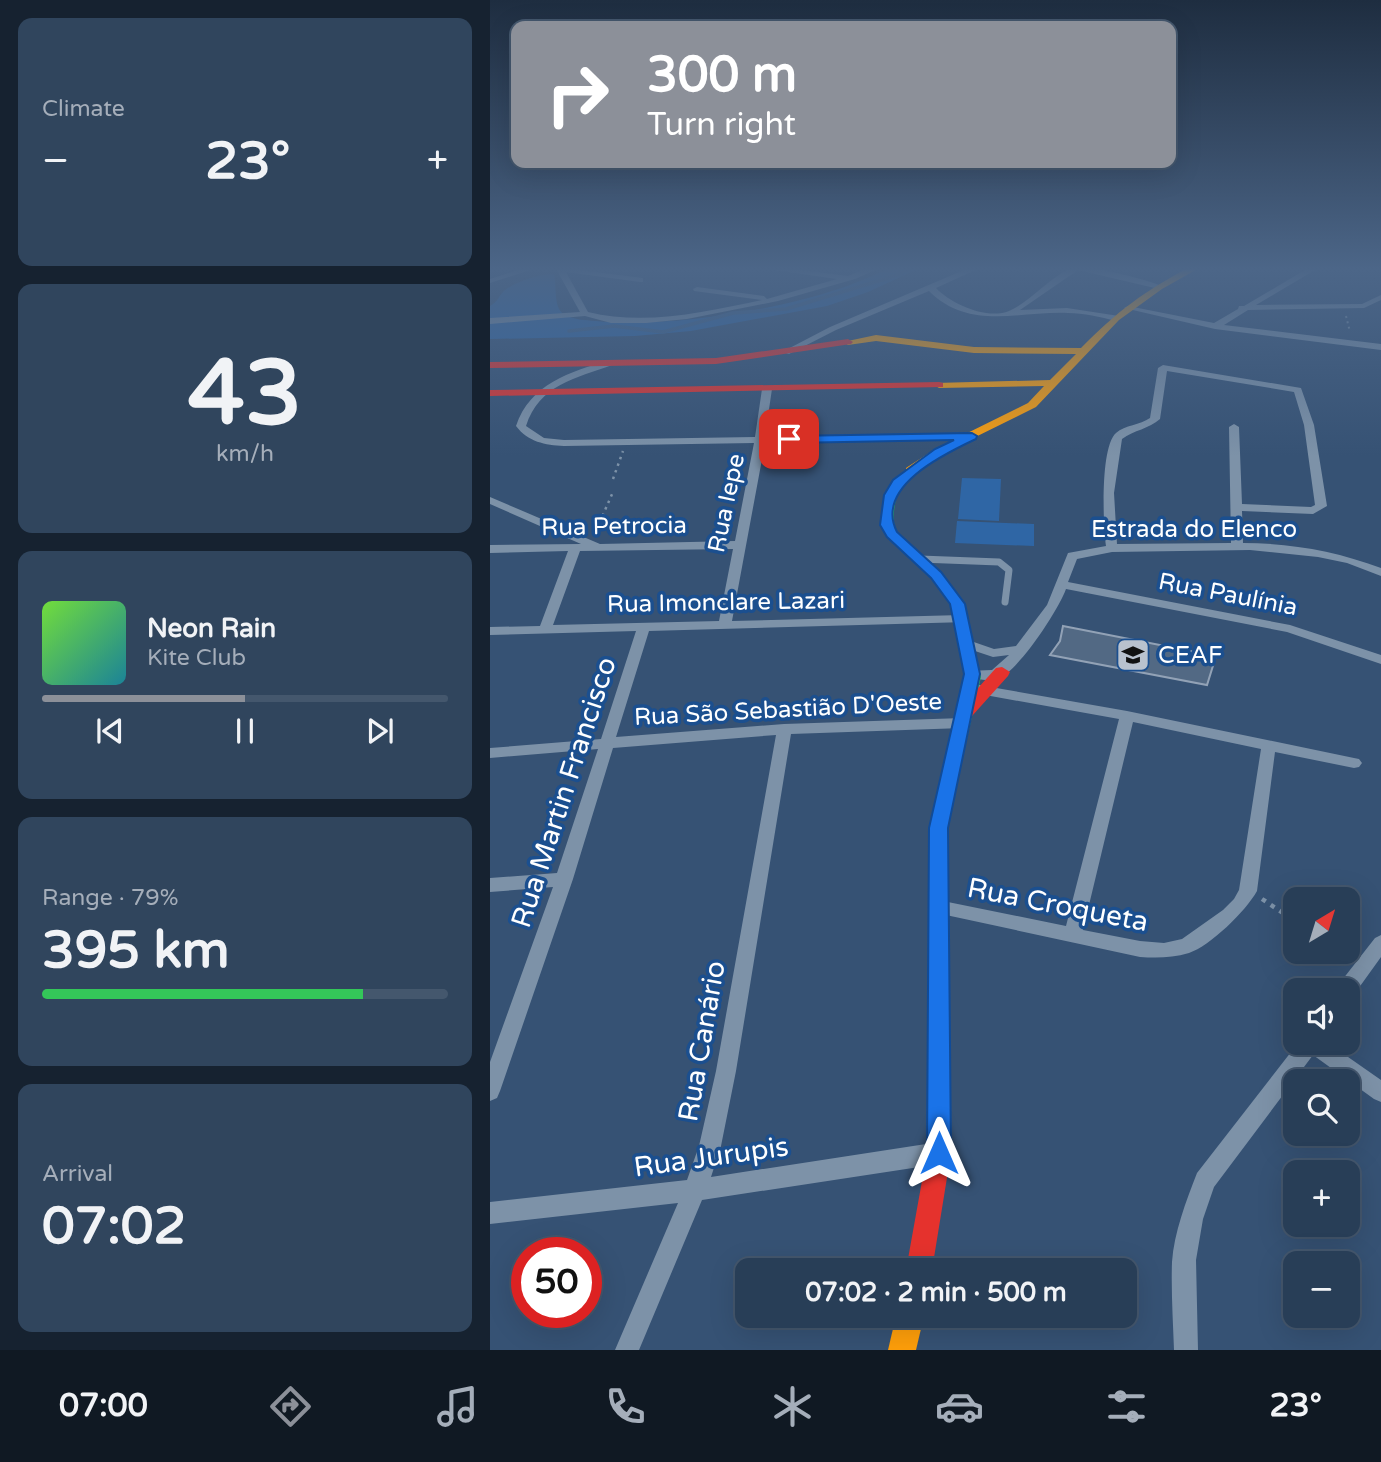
<!DOCTYPE html>
<html lang="en">
<head>
<meta charset="utf-8">
<style>
	body { margin:0; font-family:"Varela Round",sans-serif; background:#30455d; color:#f1f3f6; height:100vh; display:flex; flex-direction:column; font-size:26px; white-space:nowrap }
	* { box-sizing:border-box; margin:0 }
	p { font-size:23px; color:#a5aeba }
	.icon { flex:none; width:38px; height:38px; fill:none; stroke:currentColor; stroke-width:2; stroke-linecap:round; stroke-linejoin:round }
	.map { position:relative; flex:1; overflow:hidden }
	.panel { display:flex; flex-direction:column; gap:18px; padding:18px; background:#162230; width:490px }
	.panel>* { flex:none }
	.top-card { position:absolute; left:21px; top:21px; width:665px; height:147px; border-radius:14px; box-shadow:0 7px 28px #0002,0 0 0 2px #44576d; background:#8c9099; color:#fff; overflow:hidden }
	.needle { width:46px; rotate:38deg }
	.buttons { position:absolute; left:793px; top:887px; display:grid; gap:14px }
	.buttons a { display:grid; place-items:center; width:77px; height:77px; border-radius:14px; background:#283e57; box-shadow:0 7px 28px #0002,0 0 0 2px #44576d; font-size:35px }
	.speed { position:absolute; left:21px; top:1237px; display:flex; gap:14px; font-size:35px; font-weight:700; text-align:center }
	.speed>* { display:grid; place-content:center; width:91px; height:91px; border-radius:50%; background:#283e57; box-shadow:0 7px 28px #0002,0 0 0 2px #44576d; line-height:1 }
	.speed .limit { border:10px solid #d22; background:#fff; color:#111 }
	.pin { position:absolute; display:grid; place-items:center; width:60px; height:60px; color:#fff; margin:-30px; border-radius:14px; box-shadow:0 4px 10px #0006 }
	.me { position:absolute; width:77px; margin:-38px; rotate:0deg; stroke-linejoin:round; filter:drop-shadow(0 0 5px #0008) }
	.turn { display:flex; align-items:center; gap:24px; height:147px; padding:0 21px; font-size:32px }
	.turn .icon { width:91px; height:91px; stroke-width:2.5 }
	.turn b { display:block; font-size:49px; line-height:60px }
	.big { font-size:52px; font-weight:700; line-height:1.1 }
	.panel .widget { flex:1; display:flex; flex-direction:column; justify-content:center; gap:10px; min-width:0; padding:0 24px; border-radius:14px; background:#30455d }
	.panel .dial { align-items:center; gap:0 }
	.dial b { font-size:91px; line-height:1 }
	.song { display:flex; align-items:center; gap:21px }
	.cover { width:84px; height:84px; border-radius:10px; background:linear-gradient(135deg,hsl(100 70% 55%),hsl(190 70% 35%)) }
	.played { height:7px; border-radius:4px; background:linear-gradient(90deg,#8c9099 50%,#44576d 50%) }
	.keys { display:flex; justify-content:space-around; direction:ltr }
	.heat { display:flex; justify-content:space-between; align-items:center; font-size:38px; direction:ltr }
	.charge { height:10px; border-radius:5px; background:linear-gradient(90deg,#34c759 79%,#44576d 0) }
	.trip { position:absolute; left:245px; top:1258px; width:402px; height:70px; border-radius:14px; background:#283e57; box-shadow:0 7px 28px #0002,0 0 0 2px #44576d; font-weight:700; line-height:70px; text-align:center }
	.dock { display:flex; height:112px; justify-content:space-around; align-items:center; background:#101923; color:#a5aeba }
	.dock .icon { width:49px; height:49px }
	.dock .on { color:#8c9099 }
	.dock b { font-size:32px; color:#f1f3f6 }
	main { display:flex; flex:1; min-height:0 }
	.map>svg:first-child { display:block }
</style>
</head>
<body>
<main>
<section class="panel">
<div class="widget"><p>Climate</p>
<div class="heat"><a>−</a><b class="big">23°</b><a>+</a></div>
</div>
<div class="widget dial"><b>43</b><p>km/h</p></div>
<div class="widget">
<div class="song"><i class="cover"></i><div><b>Neon Rain</b><p>Kite Club</p></div></div>
<div class="played"></div>
<div class="keys"><svg class="icon" aria-label="previous" viewBox="0 0 24 24"><path d="M18 5L8 12l10 7zM5 5v14"/></svg><svg class="icon" aria-label="pause" viewBox="0 0 24 24"><path d="M8 5v14M16 5v14"/></svg><svg class="icon" aria-label="next" viewBox="0 0 24 24"><path d="M6 5l10 7-10 7zM19 5v14"/></svg></div>
</div>
<div class="widget"><p>Range · 79%</p><b class="big">395 km</b><div class="charge"></div></div>
<div class="widget"><p>Arrival</p><b class="big">07:02</b></div>
</section>
<div class="map">
<svg width="891" height="1350" viewBox="0 0 891 1350">
	<rect width="100%" height="100%" fill="#365274"/>
	<g fill="#2f66a5">
		<path d="M400 267H432L378 292 337 306 201 331 145 336 0 339V306C8 302 9 295 15 290 27 281 50 274 64 274 67 286 63 308 74 314 83 320 95 320 106 321 185 329 330 306 400 267Z"/>
		<path d="M472 478 511 479 509 521 468 519Z"/>
		<path d="M467 521 544 524V546L465 543Z"/>
	</g>
	<g fill="none" stroke-linecap="round" stroke-linejoin="round">
		<path stroke="#3b618d" stroke-width="3.5" d="M79 331 124 326 173 332 243 313 296 309 411 274 418 267"/>
	</g>
	<path fill="#526984" stroke="#92a2b6" stroke-width="2" d="M573 626 726 656 717 685 560 655 570 641Z"/>
	<g fill="none" stroke-linecap="round" stroke-linejoin="round">
		<g stroke="#7d92a8" stroke-width="2" stroke-dasharray="2 3.5" stroke-linecap="butt">
			<path d="M888 267 891 268"/>
			<path d="M856 316 860 332"/>
		</g>
		<g stroke="#7d92a8" stroke-width="2.5" stroke-dasharray="2.5 4.5" stroke-linecap="butt">
			<path d="M123 479 133 451"/>
			<path d="M104 535 123 492"/>
		</g>
		<path stroke="#7d92a8" stroke-width="4.5" stroke-dasharray="4.5 6" stroke-linecap="butt" d="M772 899 805 921"/>
		<path stroke="#7d92a8" stroke-width="7" d="M430 559 509 562 519 570 515 602"/>
		<g fill="#7d92a8" fill-rule="evenodd">
			<path d="M37 267H50L0 283V279Z"/>
			<path d="M65 267 153 278V282H150L76 272 98 312C155 326 215 312 272 300L204 291 203 289 207 287 274 296 277 299 347 279 263 267H288L358 276 380 267H392L365 279 288 301 197 319 156 323H121L95 316 0 324V318L90 312Z"/>
			<path d="M481 267H492L446 288C461 304 497 320 519 311 540 302 559 278 581 268 591 263 661 280 673 287L669 289 588 270 530 310 577 308 629 316 630 318 626 321C610 317 594 313 578 313 528 311 479 331 439 291L346 330 299 354 292 352 340 327Z"/>
			<path d="M820 267H830L766 305 872 304 891 295V300L874 308 758 310 734 325 891 344V350L725 329 634 308 638 306 724 323 748 309 749 306H754Z"/>
			<path d="M119 360 124 363 122 365C86 378 49 385 36 426L54 438 74 440 265 437 272 389 277 386 282 389 275 436 482 433 487 436 482 439 275 443 242 621 472 615 477 616 479 619 477 622 159 631 126 737 294 724 473 718 480 723 473 728 301 734 246 1071 231 1146 221 1177 449 1142 457 1145 460 1153 457 1161 449 1164 212 1200 149 1350H125L188 1203 0 1224V1202L197 1180 209 1146 226 1071 286 735 123 748 83 879 10 1091 7 1098 0 1101V1062L63 887 0 892V878L67 873 108 749 0 758V748L111 739 146 631 0 635V627L50 626 78 551 0 553V545L91 544 0 504V497L110 544 245 541 264 443 74 446C55 445 38 442 26 426 40 384 80 372 119 360ZM243 549 229 621 63 625 90 551Z"/>
			<path d="M673 365 811 388 824 425 837 506 823 514 752 511 753 543C800 543 846 551 891 568V576L857 563 828 557 760 550 622 552 587 559 578 582 800 625 891 655V664L797 632 576 589C568 611 530 668 510 678 502 682 485 679 477 677L475 674 477 671 502 670 519 655 503 657 473 647 471 644 473 641 478 640 504 649 526 646 557 605 578 553 616 546C613 525 610 447 626 433 635 425 650 425 660 418L668 368ZM677 371 804 392 814 425 825 505 821 507 752 504 749 427 744 424 739 427 741 543 627 544 624 493 632 439C644 430 659 429 670 419Z"/>
			<path d="M489 685 637 711 864 758 869 759 872 763 869 767 864 768 785 752 767 891C756 911 720 946 699 953 682 958 667 958 650 957L442 912 439 907 442 902 448 900 576 926 629 719 484 693 482 690ZM643 722 771 749 749 890 744 899 733 910 692 939 674 943 650 941 593 930Z"/>
			<path d="M891 935V957L863 996 858 998V990H847L849 984 885 938Z"/>
			<path d="M808 1043H838L891 1080V1102L884 1099 823 1055 724 1187 713 1219 706 1260 708 1350H684C683 1321 681 1291 682 1262 684 1233 696 1201 707 1173Z"/>
		</g>
		<path fill="#30b455" fill-rule="evenodd" d="M420 467 426 471C422 475 417 479 414 483 405 494 400 520 407 532L451 572 474 604 491 677 471 765 468 769H456L453 765 475 677 460 604 441 578 397 537 390 525 395 495 404 479Z"/>
		<g fill="#ff9f0a" fill-rule="evenodd">
			<path d="M700 267H711L672 289 629 320 546 407 453 453 420 475 416 474V468L445 449 538 403 554 386 449 388 444 385 445 383 560 380 586 354 484 353 386 341 358 345 353 342 386 335 484 347 591 348C626 312 656 290 700 267Z"/>
			<path d="M406 1316H434L426 1350H398Z"/>
		</g>
		<g fill="#e5322d" fill-rule="evenodd">
			<path d="M358 339 363 342 361 344 226 364 0 368V362L226 358Z"/>
			<path d="M449 382 453 383V387L0 396V390Z"/>
			<path d="M512 667 520 672 518 676 482 716H470L468 712 470 708 506 668Z"/>
			<path d="M462 759 468 761 471 765 457 828 461 1153 442 1270H416L437 1153 439 828 453 765 456 761Z"/>
		</g>
	</g>
	<linearGradient id="sky" x2="0" y2="1"><stop stop-color="#1e2d40"/><stop offset="0.59" stop-color="#4c6688"/><stop offset="1" stop-color="#4c6688" stop-opacity="0"/></linearGradient>
	<rect width="891" height="456" fill="url(#sky)"/>
	<path fill="#1a73e8" stroke="#114b97" stroke-width="2" d="M482 433 487 436 486 439C454 454 384 487 407 532L451 572 475 604 490 674 458 828 461 1153 458 1162 449 1165 440 1162 437 1153 439 828 474 674 460 604 441 578 397 537 390 525 394 495 403 480 445 449 464 440 299 443 293 439 299 436Z"/>
	<defs>
		<symbol id="school-square" viewBox="-11 -11 22 22"><rect x="-9" y="-9" width="18" height="18" rx="4" fill="#b9c2ce" stroke="#1b4f8f"/><path d="M0-5L7-2L0 1L-7-2ZM-4 1L0 2.5L4 1V4Q0 6-4 4Z" fill="#111"/></symbol>
	</defs>
	<g fill-rule="evenodd">
		<use href="#school-square" x="624" y="636" width="38" height="38"/>
	</g>
	<g text-anchor="middle" stroke-width="7" stroke-linejoin="round" paint-order="stroke">
		<g font-size="24" fill="#fff" stroke="#1b4f8f">
			<text transform="translate(236 503) rotate(-78)" y="8">Rua Iepe</text>
			<text transform="translate(124 526) rotate(-1)" y="8">Rua Petrocia</text>
			<text x="704" y="537">Estrada do Elenco</text>
			<text transform="translate(738 594) rotate(11)" y="8">Rua Paulínia</text>
			<text transform="translate(236 602) rotate(-1)" y="8">Rua Imonclare Lazari</text>
			<text transform="translate(298 709) rotate(-3)" y="8">Rua São Sebastião D'Oeste</text>
		</g>
		<g font-size="24" fill="#fff" stroke="#1b4f8f" text-anchor="start">
			<text x="668" y="663">CEAF</text>
		</g>
		<g font-size="28" fill="#fff" stroke="#1b4f8f">
			<text transform="translate(73 792) rotate(-72)" y="10">Rua Martin Francisco</text>
			<text transform="translate(568 904) rotate(11)" y="10">Rua Croqueta</text>
			<text transform="translate(211 1041) rotate(-80)" y="10">Rua Canário</text>
			<text transform="translate(221 1156) rotate(-8)" y="10">Rua Jurupis</text>
		</g>
	</g>
</svg>
<div class="buttons">
<a><svg class="needle" viewBox="-14 -14 28 28"><path d="M0-13l5 13h-10z" fill="#e53935"/><path d="M0 13l5-13h-10z" fill="#a5aeba"/></svg></a>
<a><svg class="icon" aria-label="sound" viewBox="0 0 24 24"><path d="M4 9h4l5-4v14l-5-4H4zM17 9q2 3 0 6"/></svg></a>
<a><svg class="icon" aria-label="search" viewBox="0 0 24 24"><circle cx="10" cy="10" r="6"/><path d="M15 15l6 6"/></svg></a>
<a>+</a>
<a>−</a>
</div>
<div class="speed"><div class="limit">50</div></div>
<div class="pin" style="left:299px;top:439px;background:#d93025"><svg class="icon" aria-label="arrive" viewBox="0 0 24 24"><path d="M6 21V4h12l-3 4 3 4H6"/></svg></div>
<svg class="me" style="left:449px;top:1153px" viewBox="-20 -20 40 40"><path d="M0-17L14 15 0 8-14 15z" fill="#1a73e8" stroke="#fff" stroke-width="4"/></svg>
<div class="trip">07:02 · 2 min · 500 m</div>
<div class="top-card">
<div class="turn"><svg class="icon" aria-label="right" viewBox="0 0 24 24"><path d="M7 20v-9h11M14 6l5 5-5 5"/></svg><div><b>300 m</b>Turn right</div></div>
</div>
</div>
</main>
<nav class="dock">
<b>07:00</b>
<svg class="icon on" aria-label="directions" viewBox="0 0 24 24"><path d="M12 3l9 9-9 9-9-9zM9 14v-3h6M13 9l2 2-2 2"/></svg>
<svg class="icon" aria-label="music" viewBox="0 0 24 24"><path d="M9 18V5l10-2v13"/><circle cx="6" cy="18" r="3"/><circle cx="16" cy="16" r="3"/></svg>
<svg class="icon" aria-label="phone" viewBox="0 0 24 24"><path d="M5 4h4l2 5-3 2q2 4 5 5l2-3 5 2v4C11 20 4 13 5 4z"/></svg>
<svg class="icon" aria-label="climate" viewBox="0 0 24 24"><path d="M12 3v18M4 7l16 10M4 17L20 7"/></svg>
<svg class="icon" aria-label="car" viewBox="0 0 24 24"><path d="M5 17H2v-5l4-1 3-4h7l3 4 3 1v5h-3M9 17h6M6 11h13"/><circle cx="7" cy="17" r="2"/><circle cx="17" cy="17" r="2"/></svg>
<svg class="icon" aria-label="filters" viewBox="0 0 24 24"><path d="M4 7h16M4 17h16"/><circle cx="9" cy="7" r="2"/><circle cx="15" cy="17" r="2"/></svg>
<b>23°</b>
</nav>
</body>
</html>
